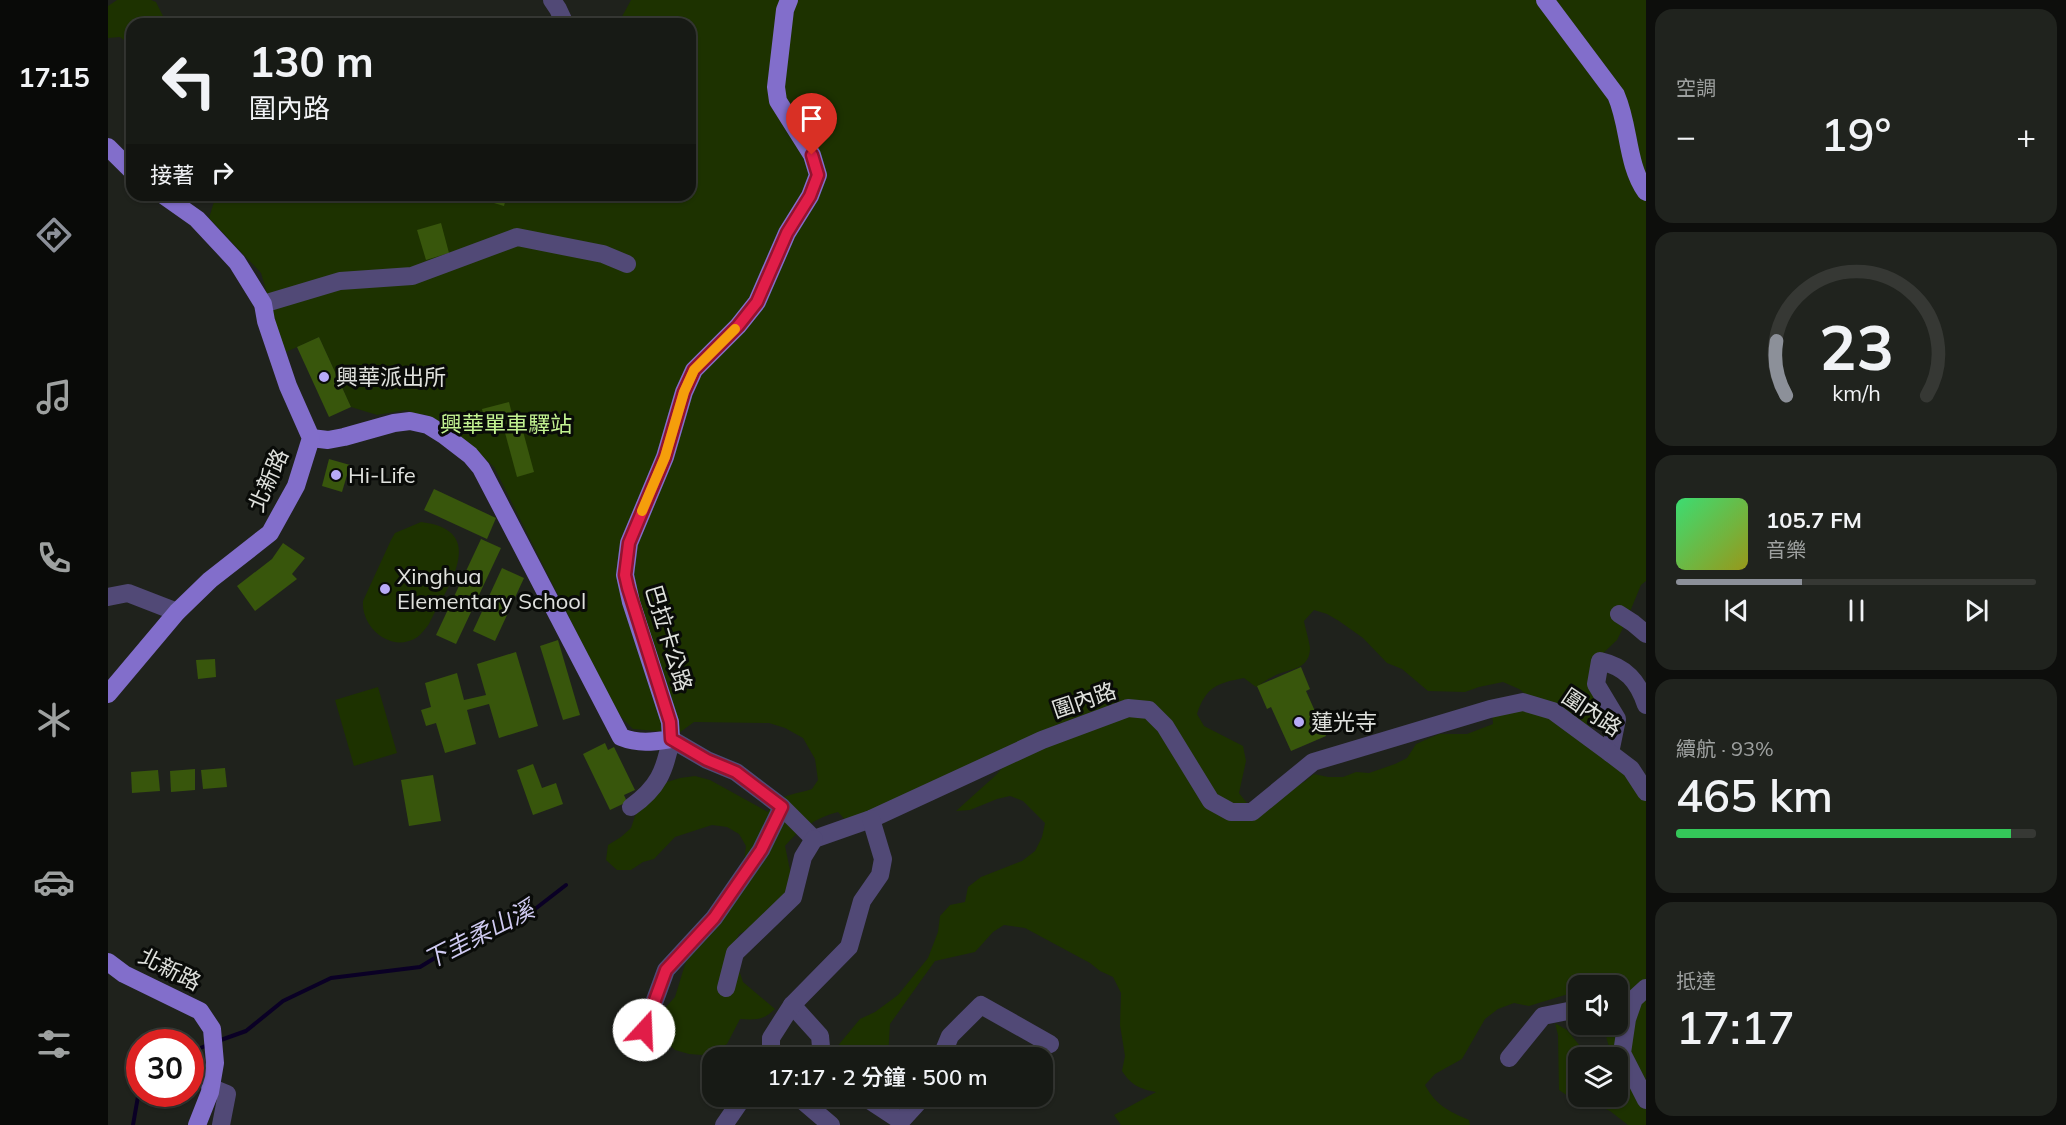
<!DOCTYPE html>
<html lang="zh-TW">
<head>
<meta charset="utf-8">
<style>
	body { margin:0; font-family:Mulish,"Noto Sans TC",sans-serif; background:#20231e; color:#f1f3f6; height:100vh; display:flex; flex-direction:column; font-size:22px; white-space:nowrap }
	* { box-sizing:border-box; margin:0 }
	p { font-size:20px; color:#9ea1a0 }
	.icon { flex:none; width:33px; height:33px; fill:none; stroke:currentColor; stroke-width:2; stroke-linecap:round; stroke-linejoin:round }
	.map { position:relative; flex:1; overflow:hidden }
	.details { display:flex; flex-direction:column; gap:9px; padding:9px; background:#0d0e0c; width:420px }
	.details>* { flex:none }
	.guide { position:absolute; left:18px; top:18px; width:570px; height:183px; border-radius:18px; box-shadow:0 2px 4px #0004,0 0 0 2px #363834; background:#171a15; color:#f1f3f6; overflow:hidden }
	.controls { position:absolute; left:1460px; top:975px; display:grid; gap:12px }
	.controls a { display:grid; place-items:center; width:60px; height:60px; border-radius:12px; background:#171a15; box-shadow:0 2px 4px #0004,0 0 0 2px #363834; font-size:30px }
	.speed { position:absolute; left:18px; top:1029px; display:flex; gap:12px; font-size:30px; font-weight:700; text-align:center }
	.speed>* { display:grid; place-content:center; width:78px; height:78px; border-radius:50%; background:#171a15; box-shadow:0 2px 4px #0004,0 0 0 2px #363834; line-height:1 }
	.speed .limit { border:9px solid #d22; background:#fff; color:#111 }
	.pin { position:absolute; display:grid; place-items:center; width:51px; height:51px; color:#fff; margin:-62px -26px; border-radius:50% 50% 50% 0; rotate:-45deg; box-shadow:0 0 6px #0007 }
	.pin .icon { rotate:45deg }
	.me { position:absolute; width:66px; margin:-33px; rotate:20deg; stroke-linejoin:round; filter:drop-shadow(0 0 4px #0008) }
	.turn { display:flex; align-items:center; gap:21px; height:126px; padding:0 24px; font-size:27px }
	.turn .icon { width:78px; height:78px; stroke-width:2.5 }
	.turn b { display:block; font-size:42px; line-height:51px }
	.then { display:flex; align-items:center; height:57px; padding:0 24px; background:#0003; gap:12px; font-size:22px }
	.big { font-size:45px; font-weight:600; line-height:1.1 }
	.details .widget { flex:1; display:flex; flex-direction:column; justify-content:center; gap:9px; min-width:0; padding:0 21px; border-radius:18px; background:#20231e }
	.details .dial { align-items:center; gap:0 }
	.dial svg { height:156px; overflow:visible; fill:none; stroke:#363834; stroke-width:7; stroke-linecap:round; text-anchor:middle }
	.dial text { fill:#f1f3f6; stroke:none }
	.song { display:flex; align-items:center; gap:18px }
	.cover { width:72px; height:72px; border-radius:9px; background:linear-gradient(135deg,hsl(140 70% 55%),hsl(60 70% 35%)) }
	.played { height:6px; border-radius:3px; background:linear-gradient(90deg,#8c9099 35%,#363834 35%) }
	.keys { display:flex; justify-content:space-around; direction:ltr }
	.heat { display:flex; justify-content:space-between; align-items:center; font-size:33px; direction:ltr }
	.charge { height:9px; border-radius:4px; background:linear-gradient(90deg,#34c759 93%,#363834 0) }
	.trip { position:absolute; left:594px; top:1047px; width:351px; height:60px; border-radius:18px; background:#171a15; box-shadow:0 2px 4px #0004,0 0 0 2px #363834; font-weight:600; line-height:60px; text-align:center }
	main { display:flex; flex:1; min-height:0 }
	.dock { display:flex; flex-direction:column; width:108px; justify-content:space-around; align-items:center; background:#090a08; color:#9ea1a0 }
	.dock .icon { width:42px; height:42px }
	.dock .on { color:#8c9099 }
	.dock b { font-size:27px; color:#f1f3f6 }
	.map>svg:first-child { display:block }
</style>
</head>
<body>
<main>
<nav class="dock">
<b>17:15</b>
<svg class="icon on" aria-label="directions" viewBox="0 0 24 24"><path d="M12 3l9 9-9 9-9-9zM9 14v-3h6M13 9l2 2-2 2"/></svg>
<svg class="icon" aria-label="music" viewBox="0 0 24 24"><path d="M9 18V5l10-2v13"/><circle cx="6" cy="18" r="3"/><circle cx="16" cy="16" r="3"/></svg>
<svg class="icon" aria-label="phone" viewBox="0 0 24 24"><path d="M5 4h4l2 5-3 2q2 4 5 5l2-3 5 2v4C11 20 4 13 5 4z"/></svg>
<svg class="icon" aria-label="climate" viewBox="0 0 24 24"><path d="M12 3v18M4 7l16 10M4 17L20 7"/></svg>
<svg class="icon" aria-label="car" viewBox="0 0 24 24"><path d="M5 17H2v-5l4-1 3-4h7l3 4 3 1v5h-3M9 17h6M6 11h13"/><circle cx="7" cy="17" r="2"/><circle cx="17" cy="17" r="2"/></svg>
<svg class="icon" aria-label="filters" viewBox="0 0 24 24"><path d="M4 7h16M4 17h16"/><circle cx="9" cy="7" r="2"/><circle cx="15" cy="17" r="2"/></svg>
</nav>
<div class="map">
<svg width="1538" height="1125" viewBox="0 0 1538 1125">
	<rect width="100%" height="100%" fill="#1f221c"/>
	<g fill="#1d3200" fill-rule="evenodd">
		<path d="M9 0H43L48 2 59 24H24V46L12 37 0 38V6Z"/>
		<path d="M523 0H1538V581L1533 585 1516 626 1509 640 1487 661 1498 702 1488 713 1481 729 1511 753 1524 758 1538 789V1125H1520L1502 1111 1489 1105 1475 1106 1451 1090 1450 1035 1447 1023 1459 1030 1477 1052 1491 1054 1501 1047 1495 1025 1509 1024V986H1470V991L1421 1006 1406 1003 1390 1009 1377 1019 1354 1059 1327 1074 1317 1085C1328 1105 1340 1111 1361 1120L1362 1125H1013L1006 1115 1048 1092C1032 1089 1023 1085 1014 1071L1017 1056 1012 1025 1013 993 1005 977 992 971 982 963 917 928 896 925 885 932 867 952 827 961 782 1024 780 1057H722L723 1054 752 1019 767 1012 790 995 820 958 830 932 832 916 842 905 857 902 860 887 873 877 914 861 927 851 934 837 937 823 915 801 902 796 889 799 862 810 848 811 888 775 902 759 899 746 888 755 740 823 730 812C709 817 690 830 677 846L683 875 680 889 652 925 631 934 625 952 635 982 667 1009C656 1020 648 1020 632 1019L619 1044 607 1052 594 1055 581 1054 567 1050 556 1040 551 1026 556 1009 567 997 582 948 636 861 638 846 631 834 619 827 604 825 567 837 546 859 535 862 523 870H509L498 860 500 845 513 837 523 828 528 813 559 782 572 778 587 776 602 780 660 812C668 794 687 795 704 789L710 780 707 759 695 738 677 728 661 723 586 722 571 733 525 729 509 713 386 467 359 441 316 414 313 417 299 410 269 415 243 407 211 337 176 353 153 273 101 218 108 195H582V24H510ZM1206 610 1219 614 1231 621 1255 638 1279 663 1294 669 1320 691 1357 692 1371 687 1395 682 1411 689 1423 698 1384 711 1385 724 1359 734H1331L1308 744 1299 758 1287 764 1261 773 1248 772 1235 777H1220L1206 774 1196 782 1142 807 1131 793 1138 761 1135 746 1096 726 1089 714C1098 687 1109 683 1136 678L1148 687C1156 682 1164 676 1173 673 1186 669 1202 667 1202 648 1202 644 1197 627 1196 621ZM1470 1058H1509V1096H1470Z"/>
		<path d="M313 522C383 530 338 589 321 624 317 629 313 635 308 638 282 653 253 627 255 601L283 540 287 533Z"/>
		<path d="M270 687 289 753 246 766 227 700Z"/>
	</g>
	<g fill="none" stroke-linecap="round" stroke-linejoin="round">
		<g stroke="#0a0025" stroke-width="4">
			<path d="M110 1041 138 1031 175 1001 223 978 312 967 381 925 418 916 458 885"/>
			<path d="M82 1052 100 1045"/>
			<path d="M25 1125 32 1085"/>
		</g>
	</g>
	<g fill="#38560c">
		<path d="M370 195H399L396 206 369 198Z"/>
		<path d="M333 223 341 253 318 260 309 230Z"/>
		<path d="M211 337 243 407 221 417 189 347Z"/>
		<path d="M401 402 406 422 379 429 374 409Z"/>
		<path d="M413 424 426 472 409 477 396 429Z"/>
		<path d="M221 459 242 465 234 492 214 486Z"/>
		<path d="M326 489 388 518 379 539 316 510Z"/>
		<path d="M373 539 393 548 348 644 328 635Z"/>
		<path d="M175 543 197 558 184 574 189 579 147 611 129 586 164 559Z"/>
		<path d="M394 568 416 578 387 641 365 631Z"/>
		<path d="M450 640 472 715 455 720 432 646Z"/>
		<path d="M408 652 430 726 391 738 381 704 359 710 368 744 337 753 328 723 318 726 313 710 323 707 317 683 349 673 356 700 378 695 369 664Z"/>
		<path d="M107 659 108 677 90 679 88 660Z"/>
		<path d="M1193 667 1202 689 1198 691 1218 736 1183 751 1163 707 1159 709 1149 686Z"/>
		<path d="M497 743 500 750 506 747 527 790 516 795 519 802 502 810 475 754Z"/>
		<path d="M425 764 434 788 448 783 455 804 425 815 409 770Z"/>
		<path d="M117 768 119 787 95 789 93 770Z"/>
		<path d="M87 769V790L63 792 62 771Z"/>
		<path d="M50 770 52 791 24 793 23 772Z"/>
		<path d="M325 775 333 821 301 826 293 780Z"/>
	</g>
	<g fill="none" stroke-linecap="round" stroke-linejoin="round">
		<g stroke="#514976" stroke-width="18">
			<path d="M444 0 450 9 457 24"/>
			<path d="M155 304 232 281 304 276 409 237 495 254 519 264"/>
			<path d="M0 597 20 593 69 612"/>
			<path d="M1511 614 1525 623 1538 634"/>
			<path d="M1502 753 1509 719 1488 684 1492 661C1518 667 1530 681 1538 705"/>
			<path d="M523 807C550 788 557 771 563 739L599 760 628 772 674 807 706 839 763 819 934 740 1020 708 1041 710 1057 726 1103 801 1123 812H1144L1205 762 1382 709 1415 702 1445 711 1502 753 1523 769 1538 792"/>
			<path d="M618 988 627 953 685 897 695 857 706 839"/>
			<path d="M1538 988 1526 999 1519 1019 1514 1053 1538 1100"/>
			<path d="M684 1005 712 1036 714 1058"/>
			<path d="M536 1030 558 970 606 918 653 850 674 807"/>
			<path d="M663 1058V1038L684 1005 741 947 754 901 772 875 775 859 763 819"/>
			<path d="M833 1058 842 1036 873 1005 942 1044"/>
			<path d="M1401 1058 1435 1016 1470 1009"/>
			<path d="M102 1087 119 1094 113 1125"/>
			<path d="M689 1096 723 1125"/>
			<path d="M755 1096 793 1121 816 1096"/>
			<path d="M616 1125 636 1096"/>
		</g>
		<g stroke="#826ecb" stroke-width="18">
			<path d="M1437 0 1508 95C1522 127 1518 163 1538 192"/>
			<path d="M0 147 24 171"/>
			<path d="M203 438 220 440 236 437 286 423 302 421 320 425 336 435 362 455 373 468 513 737C530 744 545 742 563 739L562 722 523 602 517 575 521 543 557 457 576 392 586 370 630 326 649 302 679 233 702 196 710 175 704 155 670 101 668 87 677 10 681 0"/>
			<path d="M0 694 69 612 102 580 162 533 188 486 203 438 180 386 158 321 155 304 129 262 89 219 55 195"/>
			<path d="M0 962 16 974 92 1011 104 1029 107 1063 102 1092 89 1125"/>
		</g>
	</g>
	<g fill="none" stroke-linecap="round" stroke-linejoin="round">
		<defs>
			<path id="route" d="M536 1030 558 970 606 918 653 850 674 807 628 772 599 760 563 739 562 722 520 588 517 575 521 543 557 457 576 392 586 370 630 326 649 302 679 233 702 196 710 175 704 155"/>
		</defs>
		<use href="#route" stroke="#92132f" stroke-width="15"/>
		<use href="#route" stroke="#e11d48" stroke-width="10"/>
		<path stroke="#f59e0b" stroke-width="10" d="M534 511 557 457 576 392 586 370 627 329"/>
	</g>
	<g fill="#b8abf7" stroke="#090b08" stroke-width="2">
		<circle cx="216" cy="377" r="6"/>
		<circle cx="228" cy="475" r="6"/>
		<circle cx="277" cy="589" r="6"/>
		<circle cx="1191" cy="722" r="6"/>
	</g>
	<g text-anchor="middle" stroke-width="6" stroke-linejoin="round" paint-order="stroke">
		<g font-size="22" fill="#dfe1dd" stroke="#090b08" text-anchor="start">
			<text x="228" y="385">興華派出所</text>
			<text x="240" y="483">Hi-Life</text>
			<text x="289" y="584">Xinghua<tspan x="289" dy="25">Elementary School</tspan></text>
			<text x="1203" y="730">蓮光寺</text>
		</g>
		<g font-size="22" fill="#c2f291" stroke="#090b08">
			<text x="398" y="432">興華單車驛站</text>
		</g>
		<g font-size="22" fill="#dfe1dd" stroke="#090b08">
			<text transform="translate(160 480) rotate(-66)" y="8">北新路</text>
			<text transform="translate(561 638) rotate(73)" y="8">巴拉卡公路</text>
			<text transform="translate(976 700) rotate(-19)" y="8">圍內路</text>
			<text transform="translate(1484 712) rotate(34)" y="8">圍內路</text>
			<text transform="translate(62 969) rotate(27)" y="8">北新路</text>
		</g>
		<g font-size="24" font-style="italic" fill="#cfcaf1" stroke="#090b08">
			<text transform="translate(371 935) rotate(-27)" y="8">下圭柔山溪</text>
		</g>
	</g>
</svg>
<div class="controls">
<a><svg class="icon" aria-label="sound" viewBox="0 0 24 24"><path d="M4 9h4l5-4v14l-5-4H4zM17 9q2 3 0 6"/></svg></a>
<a><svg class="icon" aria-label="layers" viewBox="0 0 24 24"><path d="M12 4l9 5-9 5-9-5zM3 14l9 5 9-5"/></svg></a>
</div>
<div class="speed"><div class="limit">30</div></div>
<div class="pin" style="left:704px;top:155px;background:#d93025"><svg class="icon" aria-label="arrive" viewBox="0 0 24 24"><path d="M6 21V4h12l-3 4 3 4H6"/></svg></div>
<svg class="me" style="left:536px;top:1030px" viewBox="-20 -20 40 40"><circle r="19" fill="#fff"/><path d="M0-13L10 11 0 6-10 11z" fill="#e11d48"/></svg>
<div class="trip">17:17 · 2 分鐘 · 500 m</div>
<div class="guide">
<div class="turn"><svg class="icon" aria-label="left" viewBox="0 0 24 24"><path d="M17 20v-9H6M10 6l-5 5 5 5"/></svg><div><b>130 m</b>圍內路</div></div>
<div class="then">接著<svg class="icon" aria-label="right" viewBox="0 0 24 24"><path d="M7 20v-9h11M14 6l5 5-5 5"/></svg></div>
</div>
</div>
<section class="details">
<div class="widget"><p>空調</p>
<div class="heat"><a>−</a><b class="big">19°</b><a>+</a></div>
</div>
<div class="widget dial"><svg viewBox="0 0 100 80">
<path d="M14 69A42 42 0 1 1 86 69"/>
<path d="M14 69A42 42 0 0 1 9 41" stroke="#8c9099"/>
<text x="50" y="56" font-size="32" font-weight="700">23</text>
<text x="50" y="72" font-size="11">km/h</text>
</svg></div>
<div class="widget">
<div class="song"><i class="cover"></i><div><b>105.7 FM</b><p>音樂</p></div></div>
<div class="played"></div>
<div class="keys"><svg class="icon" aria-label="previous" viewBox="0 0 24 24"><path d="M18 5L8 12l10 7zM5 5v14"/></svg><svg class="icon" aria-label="pause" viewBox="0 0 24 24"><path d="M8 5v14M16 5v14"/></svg><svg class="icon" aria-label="next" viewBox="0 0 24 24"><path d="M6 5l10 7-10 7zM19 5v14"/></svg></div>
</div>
<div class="widget"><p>續航 · 93%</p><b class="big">465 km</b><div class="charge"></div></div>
<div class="widget"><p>抵達</p><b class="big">17:17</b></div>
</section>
</main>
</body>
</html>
